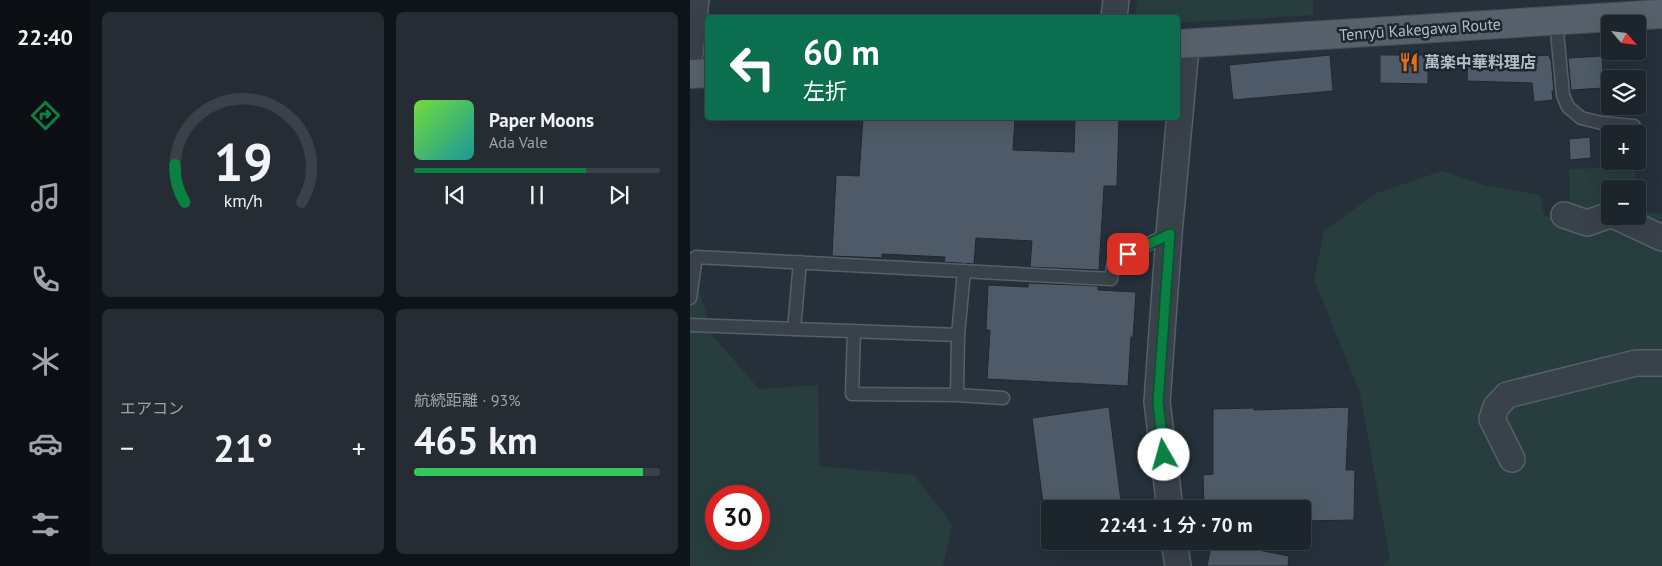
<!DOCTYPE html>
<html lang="ja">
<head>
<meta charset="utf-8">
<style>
	body { margin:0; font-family:"PT Sans","Noto Sans JP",sans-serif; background:#252c34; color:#f1f3f6; height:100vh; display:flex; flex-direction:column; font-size:19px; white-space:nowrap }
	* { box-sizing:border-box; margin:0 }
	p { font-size:16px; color:#a0a4a9 }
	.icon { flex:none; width:28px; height:28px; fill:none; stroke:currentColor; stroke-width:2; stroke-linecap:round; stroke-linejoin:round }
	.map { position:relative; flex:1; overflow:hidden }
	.sheet { display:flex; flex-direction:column; gap:12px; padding:12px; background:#0f1418; width:600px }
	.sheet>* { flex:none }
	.top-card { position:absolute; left:15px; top:15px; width:475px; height:105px; border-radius:5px; box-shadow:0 5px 20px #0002,0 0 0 1px #3a4148; background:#0b6e4f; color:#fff; overflow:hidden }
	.needle { width:32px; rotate:118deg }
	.controls { position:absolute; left:911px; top:15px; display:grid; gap:10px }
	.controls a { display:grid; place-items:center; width:45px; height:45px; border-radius:5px; background:#1c242c; box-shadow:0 5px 20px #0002,0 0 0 1px #3a4148; font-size:25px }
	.speed { position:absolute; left:15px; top:485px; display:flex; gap:10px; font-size:25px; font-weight:700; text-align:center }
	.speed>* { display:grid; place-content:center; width:65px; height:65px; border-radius:50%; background:#1c242c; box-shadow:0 5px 20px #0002,0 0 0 1px #3a4148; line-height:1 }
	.speed .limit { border:8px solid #d22; background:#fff; color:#111 }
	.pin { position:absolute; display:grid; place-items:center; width:42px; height:42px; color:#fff; margin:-21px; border-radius:10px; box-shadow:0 2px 8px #0006 }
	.me { position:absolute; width:55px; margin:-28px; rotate:353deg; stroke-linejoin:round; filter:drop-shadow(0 0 4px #0008) }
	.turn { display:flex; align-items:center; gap:18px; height:105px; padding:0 15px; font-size:22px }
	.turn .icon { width:65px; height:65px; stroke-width:2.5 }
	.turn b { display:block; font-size:35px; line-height:42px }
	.big { font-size:38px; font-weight:600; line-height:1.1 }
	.sheet .card { flex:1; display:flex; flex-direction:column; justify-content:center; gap:8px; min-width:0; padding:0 18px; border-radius:8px; background:#252c34 }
	.sheet .dial { align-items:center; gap:0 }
	.dial svg { height:130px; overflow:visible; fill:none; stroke:#3a4148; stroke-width:7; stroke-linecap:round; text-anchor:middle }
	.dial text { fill:#f1f3f6; stroke:none }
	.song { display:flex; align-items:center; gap:15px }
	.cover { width:60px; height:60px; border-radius:8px; background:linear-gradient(135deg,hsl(100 70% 55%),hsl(180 70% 35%)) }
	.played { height:5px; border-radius:2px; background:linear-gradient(90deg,#0b8043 70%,#3a4148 70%) }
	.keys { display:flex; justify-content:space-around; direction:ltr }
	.heat { display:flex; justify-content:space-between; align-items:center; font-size:28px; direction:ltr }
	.charge { height:8px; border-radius:4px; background:linear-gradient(90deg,#34c759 93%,#3a4148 0) }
	.sheet .tiles { flex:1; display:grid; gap:12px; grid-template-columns:repeat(2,1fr) }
	.trip { position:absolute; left:351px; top:500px; width:270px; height:50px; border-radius:5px; background:#1c242c; box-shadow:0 5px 20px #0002,0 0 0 1px #3a4148; font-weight:600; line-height:50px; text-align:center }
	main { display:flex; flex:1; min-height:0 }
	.tab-bar { display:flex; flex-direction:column; width:90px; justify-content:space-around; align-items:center; background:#0b0e12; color:#a0a4a9 }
	.tab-bar .icon { width:35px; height:35px }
	.tab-bar .current { color:#0b8043 }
	.tab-bar b { font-size:22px; color:#f1f3f6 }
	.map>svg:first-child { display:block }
</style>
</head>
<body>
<main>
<nav class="tab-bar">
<b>22:40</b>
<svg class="icon current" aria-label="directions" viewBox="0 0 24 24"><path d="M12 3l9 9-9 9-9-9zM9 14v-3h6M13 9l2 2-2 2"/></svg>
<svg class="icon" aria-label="music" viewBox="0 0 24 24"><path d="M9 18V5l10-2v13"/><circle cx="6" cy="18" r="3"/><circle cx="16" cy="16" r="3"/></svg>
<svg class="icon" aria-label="phone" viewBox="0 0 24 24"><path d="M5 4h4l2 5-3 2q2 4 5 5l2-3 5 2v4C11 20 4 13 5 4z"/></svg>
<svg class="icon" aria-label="climate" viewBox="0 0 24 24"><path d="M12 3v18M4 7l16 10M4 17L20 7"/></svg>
<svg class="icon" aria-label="car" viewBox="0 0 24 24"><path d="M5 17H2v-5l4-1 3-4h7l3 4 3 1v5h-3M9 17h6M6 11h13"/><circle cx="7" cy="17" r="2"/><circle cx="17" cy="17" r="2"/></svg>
<svg class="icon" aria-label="filters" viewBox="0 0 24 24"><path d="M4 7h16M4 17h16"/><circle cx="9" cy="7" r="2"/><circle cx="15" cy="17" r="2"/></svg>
</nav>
<section class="sheet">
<div class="tiles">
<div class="card dial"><svg viewBox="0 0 100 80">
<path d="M14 69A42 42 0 1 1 86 69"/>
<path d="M14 69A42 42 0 0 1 8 46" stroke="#0b8043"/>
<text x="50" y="56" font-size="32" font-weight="700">19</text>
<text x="50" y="72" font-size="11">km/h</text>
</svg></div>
<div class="card">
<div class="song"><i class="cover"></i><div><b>Paper Moons</b><p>Ada Vale</p></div></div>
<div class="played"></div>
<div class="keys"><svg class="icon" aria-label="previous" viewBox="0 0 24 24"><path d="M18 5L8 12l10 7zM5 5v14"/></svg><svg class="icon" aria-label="pause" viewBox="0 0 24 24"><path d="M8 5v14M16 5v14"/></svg><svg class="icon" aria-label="next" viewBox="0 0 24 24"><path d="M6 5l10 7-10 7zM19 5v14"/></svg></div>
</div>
<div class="card"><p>エアコン</p>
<div class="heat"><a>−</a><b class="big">21°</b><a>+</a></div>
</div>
<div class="card"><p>航続距離 · 93%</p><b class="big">465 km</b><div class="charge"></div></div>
</div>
</section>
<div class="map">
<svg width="972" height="566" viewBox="0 0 972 566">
	<rect width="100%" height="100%" fill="#25303b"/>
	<g fill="#283d3d" fill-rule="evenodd">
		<path d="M447 0H623V15L488 23V18L445 17Z"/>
		<path d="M920 150V161H943L952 211 972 214V235L948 216V189H920V215L880 217 879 169 909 168 915 152Z"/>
		<path d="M752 171 794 185 850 195 854 215 888 228 922 226 972 251V566H693L700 559 670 393 624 279 634 231 687 193Z"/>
		<path d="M0 266 2 268 23 336 69 389 128 385 129 466 224 475 262 524 253 566H0ZM26 496H69V539H26Z"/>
	</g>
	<g fill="#4e5a67" stroke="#202832">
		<path d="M640 55 643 91 543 100 539 65Z"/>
		<path d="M690 55H738V84L690 83Z"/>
		<path d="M859 55 860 59H861L864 91H862L863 100 844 102 842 83 777 81 778 56 831 57Z"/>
		<path d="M912 56 914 88 881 90 878 58Z"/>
		<path d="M173 118H325L323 150 384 152 385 118H429L427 186H414L409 270 340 267 342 241 286 238 284 264 254 262 255 257 192 254V258L142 256 146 175 169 176Z"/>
		<path d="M900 137 901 158 880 160 879 139Z"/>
		<path d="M338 283 408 286V290L446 292 443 337H441L438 386 297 379 300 330H296L298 285 338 287Z"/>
		<path d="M419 407 432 509H360V541H421L359 550 342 418Z"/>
		<path d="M659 407 656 470H665L664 520 612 521V509H514L513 475 523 474V409L564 408V410Z"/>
		<path d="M522 541 599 556 598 566H517Z"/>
	</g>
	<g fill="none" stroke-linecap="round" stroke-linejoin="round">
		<defs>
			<g id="lane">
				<path d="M866 21 873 95 878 107 891 118 912 123 944 126"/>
				<path d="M0 298 6 257 421 279 424 261 479 234"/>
				<path d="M0 325 268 335 274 271"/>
				<path d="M104 329 110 262"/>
				<path d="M164 331 162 394 267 395 268 335"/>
				<path d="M267 395 313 398"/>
			</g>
			<g id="street">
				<path d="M424 18 426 0"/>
				<path d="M0 53 6 0"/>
				<path d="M874 215 897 223 920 215"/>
				<path d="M925 216 972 238"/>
				<path d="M822 459 802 419 806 407 817 395 946 363H972"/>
				<path d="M480 509 467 402 479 234 495 59 494 44"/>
				<path d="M484 541 488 566"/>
			</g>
			<g id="primary">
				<path d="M488 44 972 14"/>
				<path d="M0 74 18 73"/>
			</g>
		</defs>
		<use href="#lane" stroke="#575f69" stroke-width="15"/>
		<use href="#street" stroke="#575f69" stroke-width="28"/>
		<use href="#primary" stroke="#454d57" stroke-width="30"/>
		<use href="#lane" stroke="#39414b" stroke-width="12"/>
		<use href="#street" stroke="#39414b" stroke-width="25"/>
		<use href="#primary" stroke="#57616b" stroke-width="28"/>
	</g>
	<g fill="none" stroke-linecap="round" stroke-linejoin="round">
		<defs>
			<path id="route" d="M438 254 480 234 468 402 474 455"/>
		</defs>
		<use href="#route" stroke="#07532c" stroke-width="12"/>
		<use href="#route" stroke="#0b8043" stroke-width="9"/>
	</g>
	<defs>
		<symbol id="restaurant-bare" viewBox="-9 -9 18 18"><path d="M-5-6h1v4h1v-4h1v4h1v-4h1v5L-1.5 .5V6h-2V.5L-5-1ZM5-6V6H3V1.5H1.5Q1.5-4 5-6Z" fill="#e8710a" stroke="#1e2630" stroke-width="2.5" paint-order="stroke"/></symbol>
	</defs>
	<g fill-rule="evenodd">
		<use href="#restaurant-bare" x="705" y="48" width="28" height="28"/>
	</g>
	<g text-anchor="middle" stroke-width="5" stroke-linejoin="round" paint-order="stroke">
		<g font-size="16" fill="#b4bcc7" stroke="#1e2630">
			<text transform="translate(730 29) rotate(-4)" y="6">Tenryū Kakegawa Route</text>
		</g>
		<g font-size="16" font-weight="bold" fill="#b4bcc7" stroke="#1e2630" text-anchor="start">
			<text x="734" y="68">萬楽中華料理店</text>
		</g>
	</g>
</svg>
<div class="controls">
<a><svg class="needle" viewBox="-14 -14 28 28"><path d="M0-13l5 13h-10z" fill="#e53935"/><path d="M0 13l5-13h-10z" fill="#a0a4a9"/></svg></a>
<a><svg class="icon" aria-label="layers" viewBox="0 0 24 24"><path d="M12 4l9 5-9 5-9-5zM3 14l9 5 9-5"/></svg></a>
<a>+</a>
<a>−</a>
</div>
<div class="speed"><div class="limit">30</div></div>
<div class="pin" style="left:438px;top:254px;background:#d93025"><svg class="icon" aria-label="arrive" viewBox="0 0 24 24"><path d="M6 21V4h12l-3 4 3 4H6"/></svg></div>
<svg class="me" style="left:474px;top:455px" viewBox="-20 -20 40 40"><circle r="19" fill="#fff"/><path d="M0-13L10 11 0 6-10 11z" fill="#0b8043"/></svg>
<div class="trip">22:41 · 1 分 · 70 m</div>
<div class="top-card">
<div class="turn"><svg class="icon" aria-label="left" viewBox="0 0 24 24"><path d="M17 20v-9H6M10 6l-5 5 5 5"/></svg><div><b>60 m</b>左折</div></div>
</div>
</div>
</main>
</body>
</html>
